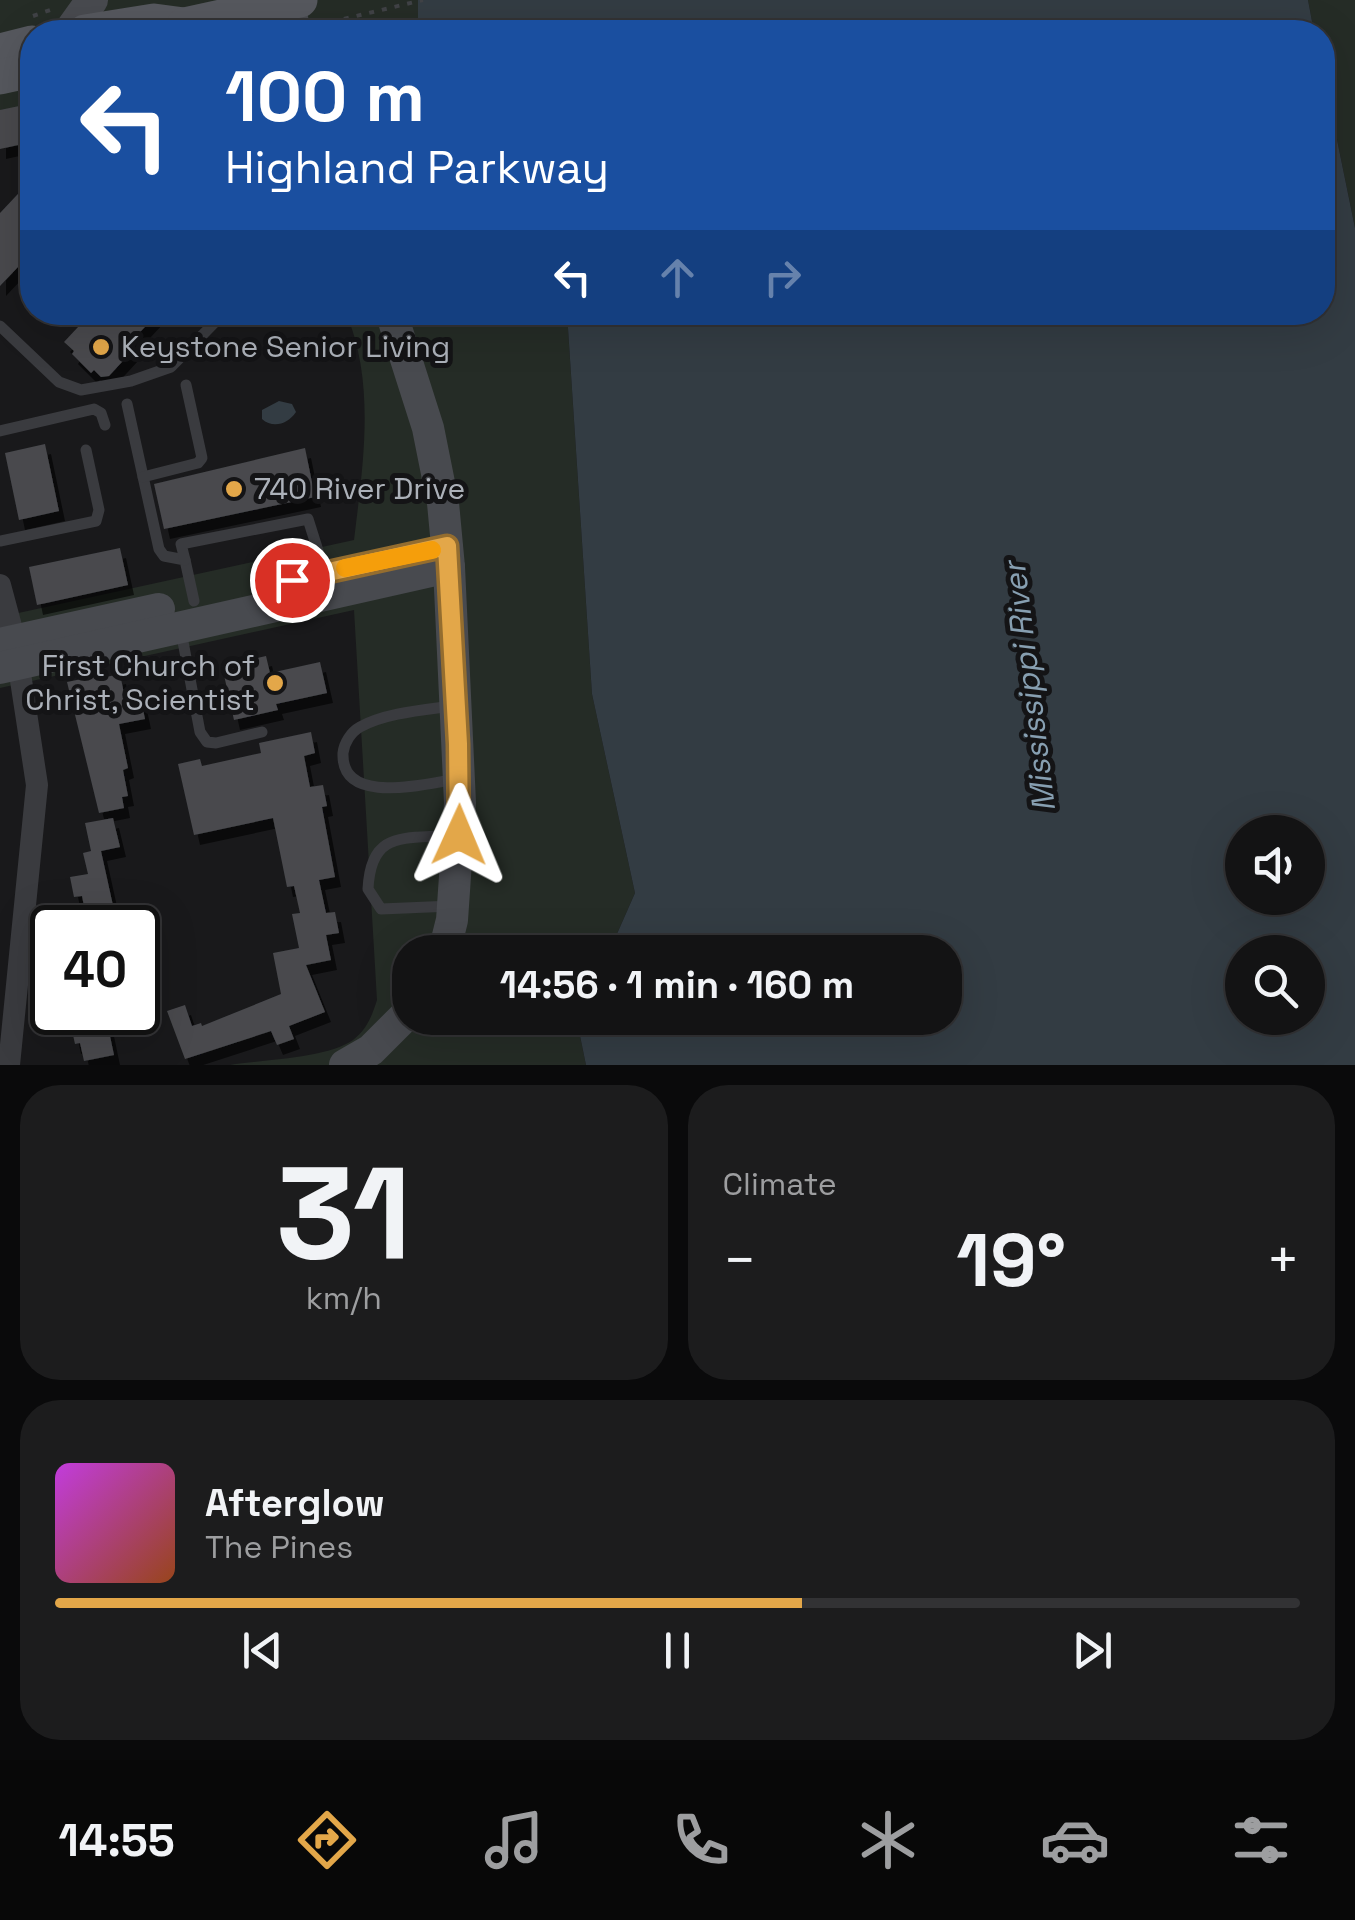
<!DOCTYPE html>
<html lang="en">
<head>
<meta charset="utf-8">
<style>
	body { margin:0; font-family:"Space Grotesk",sans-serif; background:#1c1c1d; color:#f1f3f6; height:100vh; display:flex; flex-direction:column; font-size:38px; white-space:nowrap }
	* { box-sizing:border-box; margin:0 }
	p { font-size:32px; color:#9d9ea0 }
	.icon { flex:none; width:55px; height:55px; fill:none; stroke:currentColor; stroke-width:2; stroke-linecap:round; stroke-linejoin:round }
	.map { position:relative; height:1065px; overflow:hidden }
	.side { display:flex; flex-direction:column; gap:20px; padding:20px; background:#0a0a0b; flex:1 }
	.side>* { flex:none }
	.banner { position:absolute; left:20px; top:20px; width:1315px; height:305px; border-radius:40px; box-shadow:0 10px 40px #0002,0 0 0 2px #323234; background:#1a4fa0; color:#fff; overflow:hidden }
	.fabs { position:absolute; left:1225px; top:815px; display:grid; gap:20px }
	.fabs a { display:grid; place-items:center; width:100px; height:100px; border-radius:50%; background:#131314; box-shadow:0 10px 40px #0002,0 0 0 2px #323234; font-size:50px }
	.speed { position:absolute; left:30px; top:905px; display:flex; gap:20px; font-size:50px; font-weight:700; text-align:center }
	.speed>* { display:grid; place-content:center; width:130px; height:130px; border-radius:50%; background:#131314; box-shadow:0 10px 40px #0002,0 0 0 2px #323234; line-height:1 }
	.speed .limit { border:5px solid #111; border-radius:15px; background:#fff; color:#111 }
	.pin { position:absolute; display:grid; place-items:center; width:85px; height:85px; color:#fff; margin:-42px; border:5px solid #fff; border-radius:50%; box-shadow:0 2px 10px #0007 }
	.me { position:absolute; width:110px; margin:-55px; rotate:1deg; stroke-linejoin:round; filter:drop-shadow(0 0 8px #0008) }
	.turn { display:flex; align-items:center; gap:35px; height:210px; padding:0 40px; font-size:45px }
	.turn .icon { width:130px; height:130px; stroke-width:2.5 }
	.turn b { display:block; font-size:70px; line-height:85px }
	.lanes { display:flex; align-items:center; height:95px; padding:0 40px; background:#0003; justify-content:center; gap:50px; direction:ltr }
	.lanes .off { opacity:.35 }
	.big { font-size:75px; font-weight:700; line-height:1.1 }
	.side .tile { flex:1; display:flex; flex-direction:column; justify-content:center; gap:15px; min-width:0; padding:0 35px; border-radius:40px; background:#1c1c1d }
	.side .dial { align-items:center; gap:0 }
	.dial b { font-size:130px; line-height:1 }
	.song { display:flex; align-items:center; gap:30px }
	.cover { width:120px; height:120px; border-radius:15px; background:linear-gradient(135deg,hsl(290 70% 55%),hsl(20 70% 35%)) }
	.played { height:10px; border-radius:5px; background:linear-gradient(90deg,#e3a749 60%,#323234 60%) }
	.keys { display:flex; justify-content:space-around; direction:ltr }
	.heat { display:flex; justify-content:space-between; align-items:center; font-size:55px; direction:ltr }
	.side .tiles { flex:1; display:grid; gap:20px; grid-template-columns:1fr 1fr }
	.tile:last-child { grid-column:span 2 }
	.trip { position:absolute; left:392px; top:935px; width:570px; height:100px; border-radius:40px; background:#131314; box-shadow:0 10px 40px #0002,0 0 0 2px #323234; font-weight:700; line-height:100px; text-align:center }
	.dock { display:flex; height:160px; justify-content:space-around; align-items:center; background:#080808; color:#9d9ea0 }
	.dock .icon { width:70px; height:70px }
	.dock .active { color:#e3a749 }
	.dock b { font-size:45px; color:#f1f3f6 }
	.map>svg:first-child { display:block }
</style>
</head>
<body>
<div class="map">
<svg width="1355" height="1065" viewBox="0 0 1355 1065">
	<defs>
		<filter id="shadow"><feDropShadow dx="6" dy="10" stdDeviation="0" flood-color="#0009"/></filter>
	</defs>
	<rect width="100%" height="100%" fill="#19191b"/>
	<g fill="#252c26">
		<path d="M0 0H418V24L422 32H32V104L0 112Z"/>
		<path d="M1308 0H1355V228L1323 71 1322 32H1314Z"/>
		<path d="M346 313H567L592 694 635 893 609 952H410V1018H581L578 1026 586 1065H230C261 1060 328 1058 353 1040 367 1029 372 1016 377 1000L354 610 0 688V617L354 540C363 465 376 384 346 313Z"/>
	</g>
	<g fill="#333c43" fill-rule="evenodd">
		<path d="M418 0H1308L1314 32H422L418 24Z"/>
		<path d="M1323 71 1355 228V1065H586L578 1026 581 1018H945V952H609L635 893 592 694 567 313 1322 312ZM1242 832H1308V898H1242ZM1242 952H1308V1018H1242Z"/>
		<path d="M279 401 292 404 296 412C288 424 273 429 262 419V410Z"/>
	</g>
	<g fill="#48494d" filter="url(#shadow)">
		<path d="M24 105 32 142 0 149V110Z"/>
		<path d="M32 179V282L18 267 0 286V213Z"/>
		<path d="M92 312H159L128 345 133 350 109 376 101 377 94 370 91 373 72 354 74 351 64 342Z"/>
		<path d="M45 444 59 511 19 520 5 453Z"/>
		<path d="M305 448 315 497 164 529 154 484Z"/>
		<path d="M120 548 128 585 37 605 29 567Z"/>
		<path d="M266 656 270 673 320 662 327 693 276 704 278 710 234 720 222 666Z"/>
		<path d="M106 674V677L120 674 126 703 141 700 145 719 119 724 128 768 123 770 128 796 122 797 124 808 99 813 67 682Z"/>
		<path d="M311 732 315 753 304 756 310 787 323 785 327 806 322 807 335 877 319 880 326 913 335 912 339 933 326 935 331 960 306 965 325 1012 289 1026 294 1039 277 1045 271 1031 185 1059 167 1011 185 1005 192 1026 201 1023 202 1026 281 994 273 953 299 948 292 914 300 913 294 886 287 887 273 818 194 835 178 764 200 759 202 766 261 753 259 743Z"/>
		<path d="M113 818 120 847 101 851 114 910 86 916 82 896 74 897 70 877 88 874 83 853 91 851 85 823Z"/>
		<path d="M68 1012H105L114 1055 84 1061 80 1043 75 1044Z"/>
	</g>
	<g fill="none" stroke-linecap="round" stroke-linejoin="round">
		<g stroke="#404246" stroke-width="4" stroke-dasharray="5 8" stroke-linecap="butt">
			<path d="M33 16 53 9"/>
			<path d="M430 1029 440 1018"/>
		</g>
		<g stroke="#3a3b3f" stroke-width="11">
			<path d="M317 312 335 317 355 312"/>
			<path d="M0 326 59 382 81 390 131 381 171 367 225 312"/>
			<path d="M127 404 159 549 164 556 185 560 194 601"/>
			<path d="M0 431 94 409 101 413 105 425"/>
			<path d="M143 477 198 463 202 458 186 385"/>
			<path d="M0 541 96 521 99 510 86 450"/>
			<path d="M185 560 181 544 308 519 325 573"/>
			<path d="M181 631 200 732 207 742 216 743 262 732"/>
			<path d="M452 706C423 710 385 713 360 727 351 732 344 743 343 753 341 807 427 783 457 779"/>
			<path d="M452 906 381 909 368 889C371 828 406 840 455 835"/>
		</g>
		<path stroke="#3a3b3f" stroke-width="22" d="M0 585 15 641 37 785 9 1065"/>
		<g stroke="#484a4f" stroke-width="32">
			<path d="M288 0 295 32"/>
			<path d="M69 32 92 0"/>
			<path d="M391 312 428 428 443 503 449 567 460 803 452 920 444 952"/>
			<path d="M0 644 159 609"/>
			<path d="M0 668 449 567"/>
			<path d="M345 1065 371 1050 410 1011"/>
		</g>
		<g stroke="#56585e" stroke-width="35">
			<path d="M85 32 154 21 184 25"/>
			<path d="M0 51 32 43"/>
			<path d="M0 77 32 70"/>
		</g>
		<path stroke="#404246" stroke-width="4" stroke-dasharray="5 8" stroke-linecap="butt" d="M306 28 423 0"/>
		<path stroke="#56585e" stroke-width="35" d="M184 25 300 0"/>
	</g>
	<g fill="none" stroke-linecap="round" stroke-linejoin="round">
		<defs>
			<path id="route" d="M292 580 447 546 458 744 459 835"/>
		</defs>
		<use href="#route" stroke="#946d2f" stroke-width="25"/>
		<use href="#route" stroke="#e3a749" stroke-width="18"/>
		<path stroke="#f59e0b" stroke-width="18" d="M345 568 432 550"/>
	</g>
	<g fill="#e3a749" stroke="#141416" stroke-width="4">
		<circle cx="101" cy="347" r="10"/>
		<circle cx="234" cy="489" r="10"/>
		<circle cx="275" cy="683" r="10"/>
	</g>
	<g text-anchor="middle" stroke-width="10" stroke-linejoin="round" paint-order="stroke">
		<g font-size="30" fill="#acb1b9" stroke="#141416" text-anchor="start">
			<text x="121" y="357">Keystone Senior Living</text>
			<text x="254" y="499">740 River Drive</text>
			<text x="255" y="676" text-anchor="end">First Church of<tspan x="255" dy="34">Christ, Scientist</tspan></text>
		</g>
		<g font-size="32" font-style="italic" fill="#879fb1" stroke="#141416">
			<text transform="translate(1029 687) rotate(-97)" y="11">Mississippi River</text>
		</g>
	</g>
</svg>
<div class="fabs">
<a><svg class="icon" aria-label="sound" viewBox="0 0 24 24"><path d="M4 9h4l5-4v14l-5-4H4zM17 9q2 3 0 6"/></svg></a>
<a><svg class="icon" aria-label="search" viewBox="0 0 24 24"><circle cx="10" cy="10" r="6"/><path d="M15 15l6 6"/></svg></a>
</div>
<div class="speed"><div class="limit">40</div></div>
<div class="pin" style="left:292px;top:580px;background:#d93025"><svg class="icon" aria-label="arrive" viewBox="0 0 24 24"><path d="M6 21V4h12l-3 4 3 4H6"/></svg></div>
<svg class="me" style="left:459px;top:835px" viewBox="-20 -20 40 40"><path d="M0-17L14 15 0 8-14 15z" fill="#e3a749" stroke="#fff" stroke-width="4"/></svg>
<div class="trip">14:56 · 1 min · 160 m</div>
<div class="banner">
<div class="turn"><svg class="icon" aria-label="left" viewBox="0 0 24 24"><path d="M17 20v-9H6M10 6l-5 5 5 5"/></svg><div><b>100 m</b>Highland Parkway</div></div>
<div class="lanes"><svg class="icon" aria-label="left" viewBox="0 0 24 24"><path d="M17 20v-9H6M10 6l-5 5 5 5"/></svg><svg class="icon off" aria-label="ahead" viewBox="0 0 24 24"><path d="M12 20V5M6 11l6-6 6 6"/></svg><svg class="icon off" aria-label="right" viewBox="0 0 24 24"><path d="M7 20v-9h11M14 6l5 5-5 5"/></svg></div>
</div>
</div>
<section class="side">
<div class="tiles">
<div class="tile dial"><b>31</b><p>km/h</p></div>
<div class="tile"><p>Climate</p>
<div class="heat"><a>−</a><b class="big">19°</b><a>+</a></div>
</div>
<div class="tile">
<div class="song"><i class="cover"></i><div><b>Afterglow</b><p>The Pines</p></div></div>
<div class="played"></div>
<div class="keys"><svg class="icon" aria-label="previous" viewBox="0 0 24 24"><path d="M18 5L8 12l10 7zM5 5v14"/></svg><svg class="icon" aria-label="pause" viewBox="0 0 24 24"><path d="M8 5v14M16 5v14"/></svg><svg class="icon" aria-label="next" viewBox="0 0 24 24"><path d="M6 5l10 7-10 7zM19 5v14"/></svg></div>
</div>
</div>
</section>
<nav class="dock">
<b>14:55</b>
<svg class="icon active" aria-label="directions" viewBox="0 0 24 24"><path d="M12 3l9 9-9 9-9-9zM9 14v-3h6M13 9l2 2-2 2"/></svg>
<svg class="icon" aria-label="music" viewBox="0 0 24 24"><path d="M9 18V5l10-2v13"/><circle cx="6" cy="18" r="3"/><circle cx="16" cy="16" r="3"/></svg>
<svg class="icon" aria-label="phone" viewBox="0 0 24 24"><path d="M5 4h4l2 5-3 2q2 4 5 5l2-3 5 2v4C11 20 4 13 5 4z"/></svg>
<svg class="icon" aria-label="climate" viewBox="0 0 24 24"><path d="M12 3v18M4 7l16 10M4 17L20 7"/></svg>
<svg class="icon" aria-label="car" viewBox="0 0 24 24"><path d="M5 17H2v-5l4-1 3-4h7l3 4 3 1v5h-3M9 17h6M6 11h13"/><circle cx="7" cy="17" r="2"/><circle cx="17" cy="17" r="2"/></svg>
<svg class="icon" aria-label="filters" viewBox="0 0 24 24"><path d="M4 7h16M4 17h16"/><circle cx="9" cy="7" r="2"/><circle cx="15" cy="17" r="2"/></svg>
</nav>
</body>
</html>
